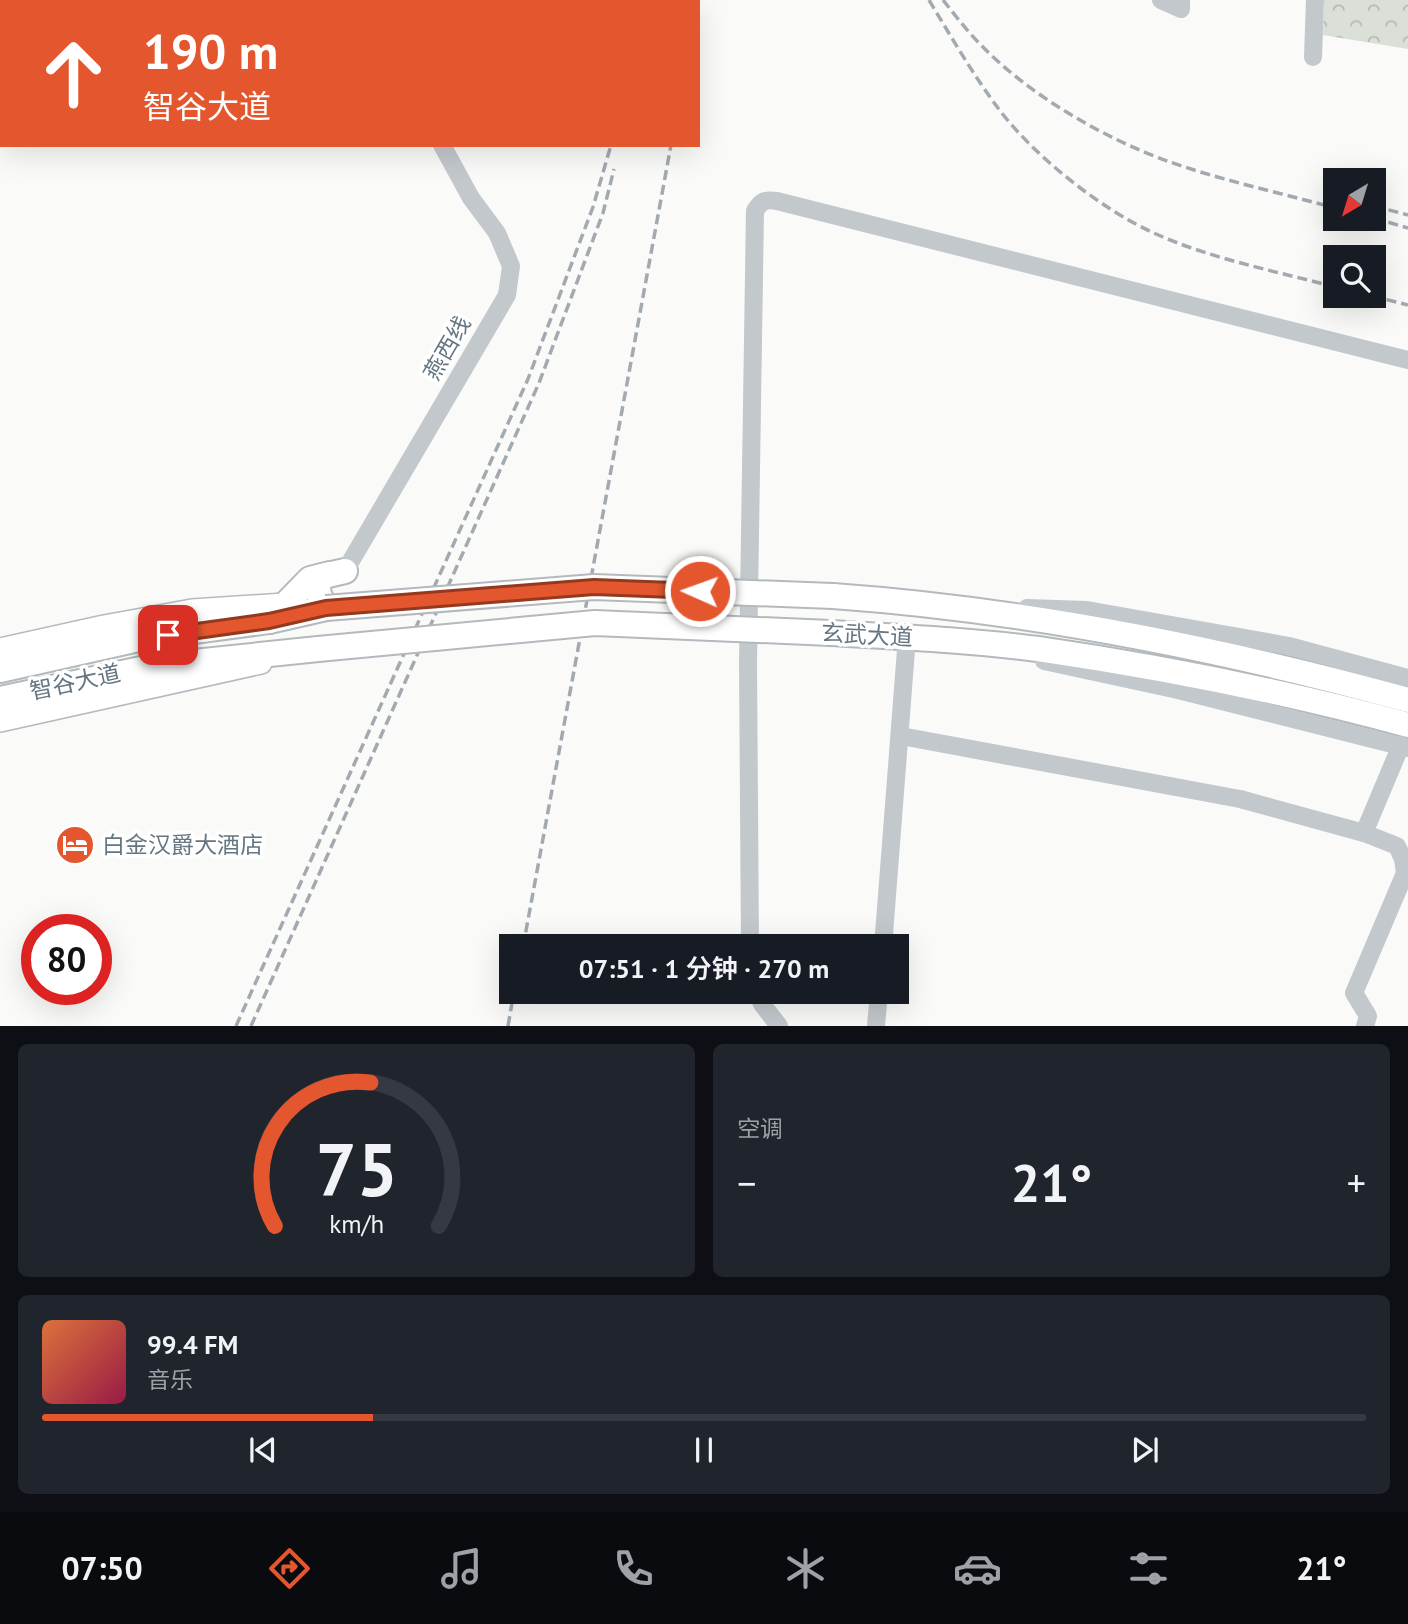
<!DOCTYPE html>
<html lang="zh">
<head>
<meta charset="utf-8">
<style>
	body { margin:0; font-family:"PT Sans","Noto Sans SC",sans-serif; background:#20242c; color:#f1f3f6; height:100vh; display:flex; flex-direction:column; font-size:26px; white-space:nowrap }
	* { box-sizing:border-box; margin:0 }
	p { font-size:23px; color:#9ea1a6 }
	.icon { flex:none; width:38px; height:38px; fill:none; stroke:currentColor; stroke-width:2; stroke-linecap:round; stroke-linejoin:round }
	.map { position:relative; height:1026px; overflow:hidden }
	.side { display:flex; flex-direction:column; gap:18px; padding:18px; background:#0d0f14; flex:1 }
	.side>* { flex:none }
	.top-card { position:absolute; left:0px; top:0px; width:700px; height:147px; box-shadow:0 7px 28px #0002; background:#e4572e; color:#fff; overflow:hidden }
	.needle { width:46px; rotate:218deg }
	.buttons { position:absolute; left:1323px; top:168px; display:grid; gap:14px }
	.buttons a { display:grid; place-items:center; width:63px; height:63px; border-radius:0px; background:#171b24; box-shadow:0 7px 28px #0002; font-size:35px }
	.speed { position:absolute; left:21px; top:914px; display:flex; gap:14px; font-size:35px; font-weight:700; text-align:center }
	.speed>* { display:grid; place-content:center; width:91px; height:91px; border-radius:50%; background:#171b24; box-shadow:0 7px 28px #0002; line-height:1 }
	.speed .limit { border:10px solid #d22; background:#fff; color:#111 }
	.pin { position:absolute; display:grid; place-items:center; width:60px; height:60px; color:#fff; margin:-30px; border-radius:14px; box-shadow:0 4px 10px #0006 }
	.me { position:absolute; width:77px; margin:-38px; rotate:272deg; stroke-linejoin:round; filter:drop-shadow(0 0 5px #0008) }
	.turn { display:flex; align-items:center; gap:24px; height:147px; padding:0 28px; font-size:32px }
	.turn .icon { width:91px; height:91px; stroke-width:2.5 }
	.turn b { display:block; font-size:49px; line-height:60px }
	.big { font-size:52px; font-weight:600; line-height:1.1 }
	.side .widget { flex:1; display:flex; flex-direction:column; justify-content:center; gap:10px; min-width:0; padding:0 24px; border-radius:10px; background:#20242c }
	.side .dial { align-items:center; gap:0 }
	.dial svg { height:182px; overflow:visible; fill:none; stroke:#363941; stroke-width:7; stroke-linecap:round; text-anchor:middle }
	.dial text { fill:#f1f3f6; stroke:none }
	.song { display:flex; align-items:center; gap:21px }
	.cover { width:84px; height:84px; border-radius:10px; background:linear-gradient(135deg,hsl(20 70% 55%),hsl(340 70% 35%)) }
	.played { height:7px; border-radius:4px; background:linear-gradient(90deg,#e4572e 25%,#363941 25%) }
	.keys { display:flex; justify-content:space-around; direction:ltr }
	.heat { display:flex; justify-content:space-between; align-items:center; font-size:38px; direction:ltr }
	.side .tiles { flex:1; display:grid; gap:18px; grid-template-columns:1fr 1fr }
	.widget:last-child { grid-column:span 2 }
	.trip { position:absolute; left:499px; top:934px; width:410px; height:70px; border-radius:0px; background:#171b24; box-shadow:0 7px 28px #0002; font-weight:600; line-height:70px; text-align:center }
	.tabs { display:flex; height:112px; justify-content:space-around; align-items:center; background:#090b0e; color:#9ea1a6 }
	.tabs .icon { width:49px; height:49px }
	.tabs .selected { color:#e4572e }
	.tabs b { font-size:32px; color:#f1f3f6 }
	.map>svg:first-child { display:block }
</style>
</head>
<body>
<div class="map">
<svg width="1408" height="1026" viewBox="0 0 1408 1026">
	<defs>
		<pattern id="forest-crowns" width="20" height="18" patternUnits="userSpaceOnUse" patternTransform="scale(1.75)"><rect width="20" height="18" fill="#dadfd7"/><path d="M2 6a3 3 0 1 1 6 0M12 15a3 3 0 1 1 6 0" fill="none" stroke="#b4b9b4"/></pattern>
	</defs>
	<rect width="100%" height="100%" fill="#fafaf8"/>
	<path fill="url(#forest-crowns)" d="M1324 0H1408V49L1323 35Z"/>
	<g fill="none" stroke-linecap="round" stroke-linejoin="round">
		<defs>
			<g id="major">
				<path d="M0 649 104 626 192 610 285 604 296 605"/>
				<path d="M0 721 261 663"/>
			</g>
			<g id="highway">
				<path d="M833 596C1029 610 1219 648 1408 700"/>
				<path d="M269 621 310 579 330 574"/>
				<path d="M831 633C900 637 969 640 1038 649 1162 667 1287 692 1408 725"/>
				<path d="M0 670 143 638 269 621 326 608 318 593 319 577 345 571"/>
				<path d="M0 699 155 666 318 649"/>
			</g>
		</defs>
		<use href="#major" stroke="#b5babe" stroke-width="24"/>
		<use href="#highway" stroke="#b4b9bd" stroke-width="28"/>
		<g stroke="#c3c8cc" stroke-width="18">
			<path d="M402 0V2"/>
			<path d="M1161 0 1181 9V0"/>
			<path d="M1313 57 1315 0"/>
			<path d="M345 571 507 295 511 266 497 233 471 198 442 145"/>
			<path d="M1027 608 1087 610 1289 646 1408 678"/>
			<path d="M1044 661 1178 690 1408 748"/>
			<path d="M901 736 1240 799 1364 833 1397 846 1403 859 1405 873 1354 993 1368 1016 1365 1026"/>
			<path d="M1364 833 1401 745"/>
			<path d="M750 947 748 663 755 211C761 201 765 199 777 201L1408 360"/>
			<path d="M883 947 907 637"/>
			<path d="M757 992 762 1004 779 1026"/>
			<path d="M876 1026 879 992"/>
		</g>
		<use href="#major" stroke="#fff" stroke-width="21"/>
		<use href="#highway" stroke="#fff" stroke-width="24"/>
		<g stroke="#a2aab0" stroke-width="3.5" stroke-dasharray="10 5" stroke-linecap="butt">
			<path d="M929 0C950 35 971 71 995 104 1031 154 1100 209 1156 234 1212 259 1275 271 1335 287"/>
			<path d="M943 0C955 15 967 31 981 45 1029 95 1105 139 1170 162 1224 181 1281 193 1335 208"/>
			<path d="M656 2V0"/>
			<path d="M698 2V0"/>
			<path d="M1374 206 1408 215"/>
			<path d="M1374 218 1408 228"/>
			<path d="M1372 296 1408 305"/>
			<path d="M523 947 671 145"/>
			<path d="M236 1026 528 379 593 207 611 145"/>
			<path d="M251 1026 539 383 603 213 614 169"/>
			<path d="M508 1026 514 992"/>
		</g>
		<defs>
			<g id="highway-bridge">
				<path d="M326 608 594 587 833 596"/>
				<path d="M318 649 595 623 831 633"/>
			</g>
		</defs>
		<use href="#highway-bridge" stroke="#b4b9bd" stroke-width="28" stroke-linecap="butt"/>
		<use href="#highway-bridge" stroke="#fff" stroke-width="24"/>
	</g>
	<g fill="none" stroke-linecap="round" stroke-linejoin="round">
		<defs>
			<path id="route" d="M168 635 269 621 326 608 594 587 700 591"/>
		</defs>
		<use href="#route" stroke="#94391e" stroke-width="18"/>
		<use href="#route" stroke="#e4572e" stroke-width="12"/>
	</g>
	<defs>
		<symbol id="hotel-disc" viewBox="-11 -11 22 22"><circle r="9.5" fill="#e4572e" stroke="#fff"/><path d="M-6-4.5h1.5V1H6V5H4.5V3h-9V5H-6ZM-4 0a1.8 1.8 0 1 1 3.6 0ZM.5 0V-2.5h3Q6-2.5 6 0Z" fill="#fff"/></symbol>
	</defs>
	<g fill-rule="evenodd">
		<use href="#hotel-disc" x="53" y="823" width="44" height="44"/>
	</g>
	<g text-anchor="middle" stroke-width="7" stroke-linejoin="round" paint-order="stroke">
		<g font-size="23" fill="#657683" stroke="#fff">
			<text transform="translate(447 348) rotate(-60)" y="8">燕西线</text>
			<text transform="translate(867 635) rotate(3)" y="8">玄武大道</text>
			<text transform="translate(75 682) rotate(-12)" y="8">智谷大道</text>
		</g>
		<g font-size="23" fill="#657683" stroke="#fff" text-anchor="start">
			<text x="102" y="853">白金汉爵大酒店</text>
		</g>
	</g>
</svg>
<div class="buttons">
<a><svg class="needle" viewBox="-14 -14 28 28"><path d="M0-13l5 13h-10z" fill="#e53935"/><path d="M0 13l5-13h-10z" fill="#9ea1a6"/></svg></a>
<a><svg class="icon" aria-label="search" viewBox="0 0 24 24"><circle cx="10" cy="10" r="6"/><path d="M15 15l6 6"/></svg></a>
</div>
<div class="speed"><div class="limit">80</div></div>
<div class="pin" style="left:168px;top:635px;background:#d93025"><svg class="icon" aria-label="arrive" viewBox="0 0 24 24"><path d="M6 21V4h12l-3 4 3 4H6"/></svg></div>
<svg class="me" style="left:700px;top:591px" viewBox="-20 -20 40 40"><circle r="17" fill="#e4572e" stroke="#fff" stroke-width="3"/><path d="M0-11L8 9 0 5-8 9z" fill="#fff"/></svg>
<div class="trip">07:51 · 1 分钟 · 270 m</div>
<div class="top-card">
<div class="turn"><svg class="icon" aria-label="ahead" viewBox="0 0 24 24"><path d="M12 20V5M6 11l6-6 6 6"/></svg><div><b>190 m</b>智谷大道</div></div>
</div>
</div>
<section class="side">
<div class="tiles">
<div class="widget dial"><svg viewBox="0 0 100 80">
<path d="M14 69A42 42 0 1 1 86 69"/>
<path d="M14 69A42 42 0 0 1 56 6" stroke="#e4572e"/>
<text x="50" y="56" font-size="32" font-weight="700">75</text>
<text x="50" y="72" font-size="11">km/h</text>
</svg></div>
<div class="widget"><p>空调</p>
<div class="heat"><a>−</a><b class="big">21°</b><a>+</a></div>
</div>
<div class="widget">
<div class="song"><i class="cover"></i><div><b>99.4 FM</b><p>音乐</p></div></div>
<div class="played"></div>
<div class="keys"><svg class="icon" aria-label="previous" viewBox="0 0 24 24"><path d="M18 5L8 12l10 7zM5 5v14"/></svg><svg class="icon" aria-label="pause" viewBox="0 0 24 24"><path d="M8 5v14M16 5v14"/></svg><svg class="icon" aria-label="next" viewBox="0 0 24 24"><path d="M6 5l10 7-10 7zM19 5v14"/></svg></div>
</div>
</div>
</section>
<nav class="tabs">
<b>07:50</b>
<svg class="icon selected" aria-label="directions" viewBox="0 0 24 24"><path d="M12 3l9 9-9 9-9-9zM9 14v-3h6M13 9l2 2-2 2"/></svg>
<svg class="icon" aria-label="music" viewBox="0 0 24 24"><path d="M9 18V5l10-2v13"/><circle cx="6" cy="18" r="3"/><circle cx="16" cy="16" r="3"/></svg>
<svg class="icon" aria-label="phone" viewBox="0 0 24 24"><path d="M5 4h4l2 5-3 2q2 4 5 5l2-3 5 2v4C11 20 4 13 5 4z"/></svg>
<svg class="icon" aria-label="climate" viewBox="0 0 24 24"><path d="M12 3v18M4 7l16 10M4 17L20 7"/></svg>
<svg class="icon" aria-label="car" viewBox="0 0 24 24"><path d="M5 17H2v-5l4-1 3-4h7l3 4 3 1v5h-3M9 17h6M6 11h13"/><circle cx="7" cy="17" r="2"/><circle cx="17" cy="17" r="2"/></svg>
<svg class="icon" aria-label="filters" viewBox="0 0 24 24"><path d="M4 7h16M4 17h16"/><circle cx="9" cy="7" r="2"/><circle cx="15" cy="17" r="2"/></svg>
<b>21°</b>
</nav>
</body>
</html>
